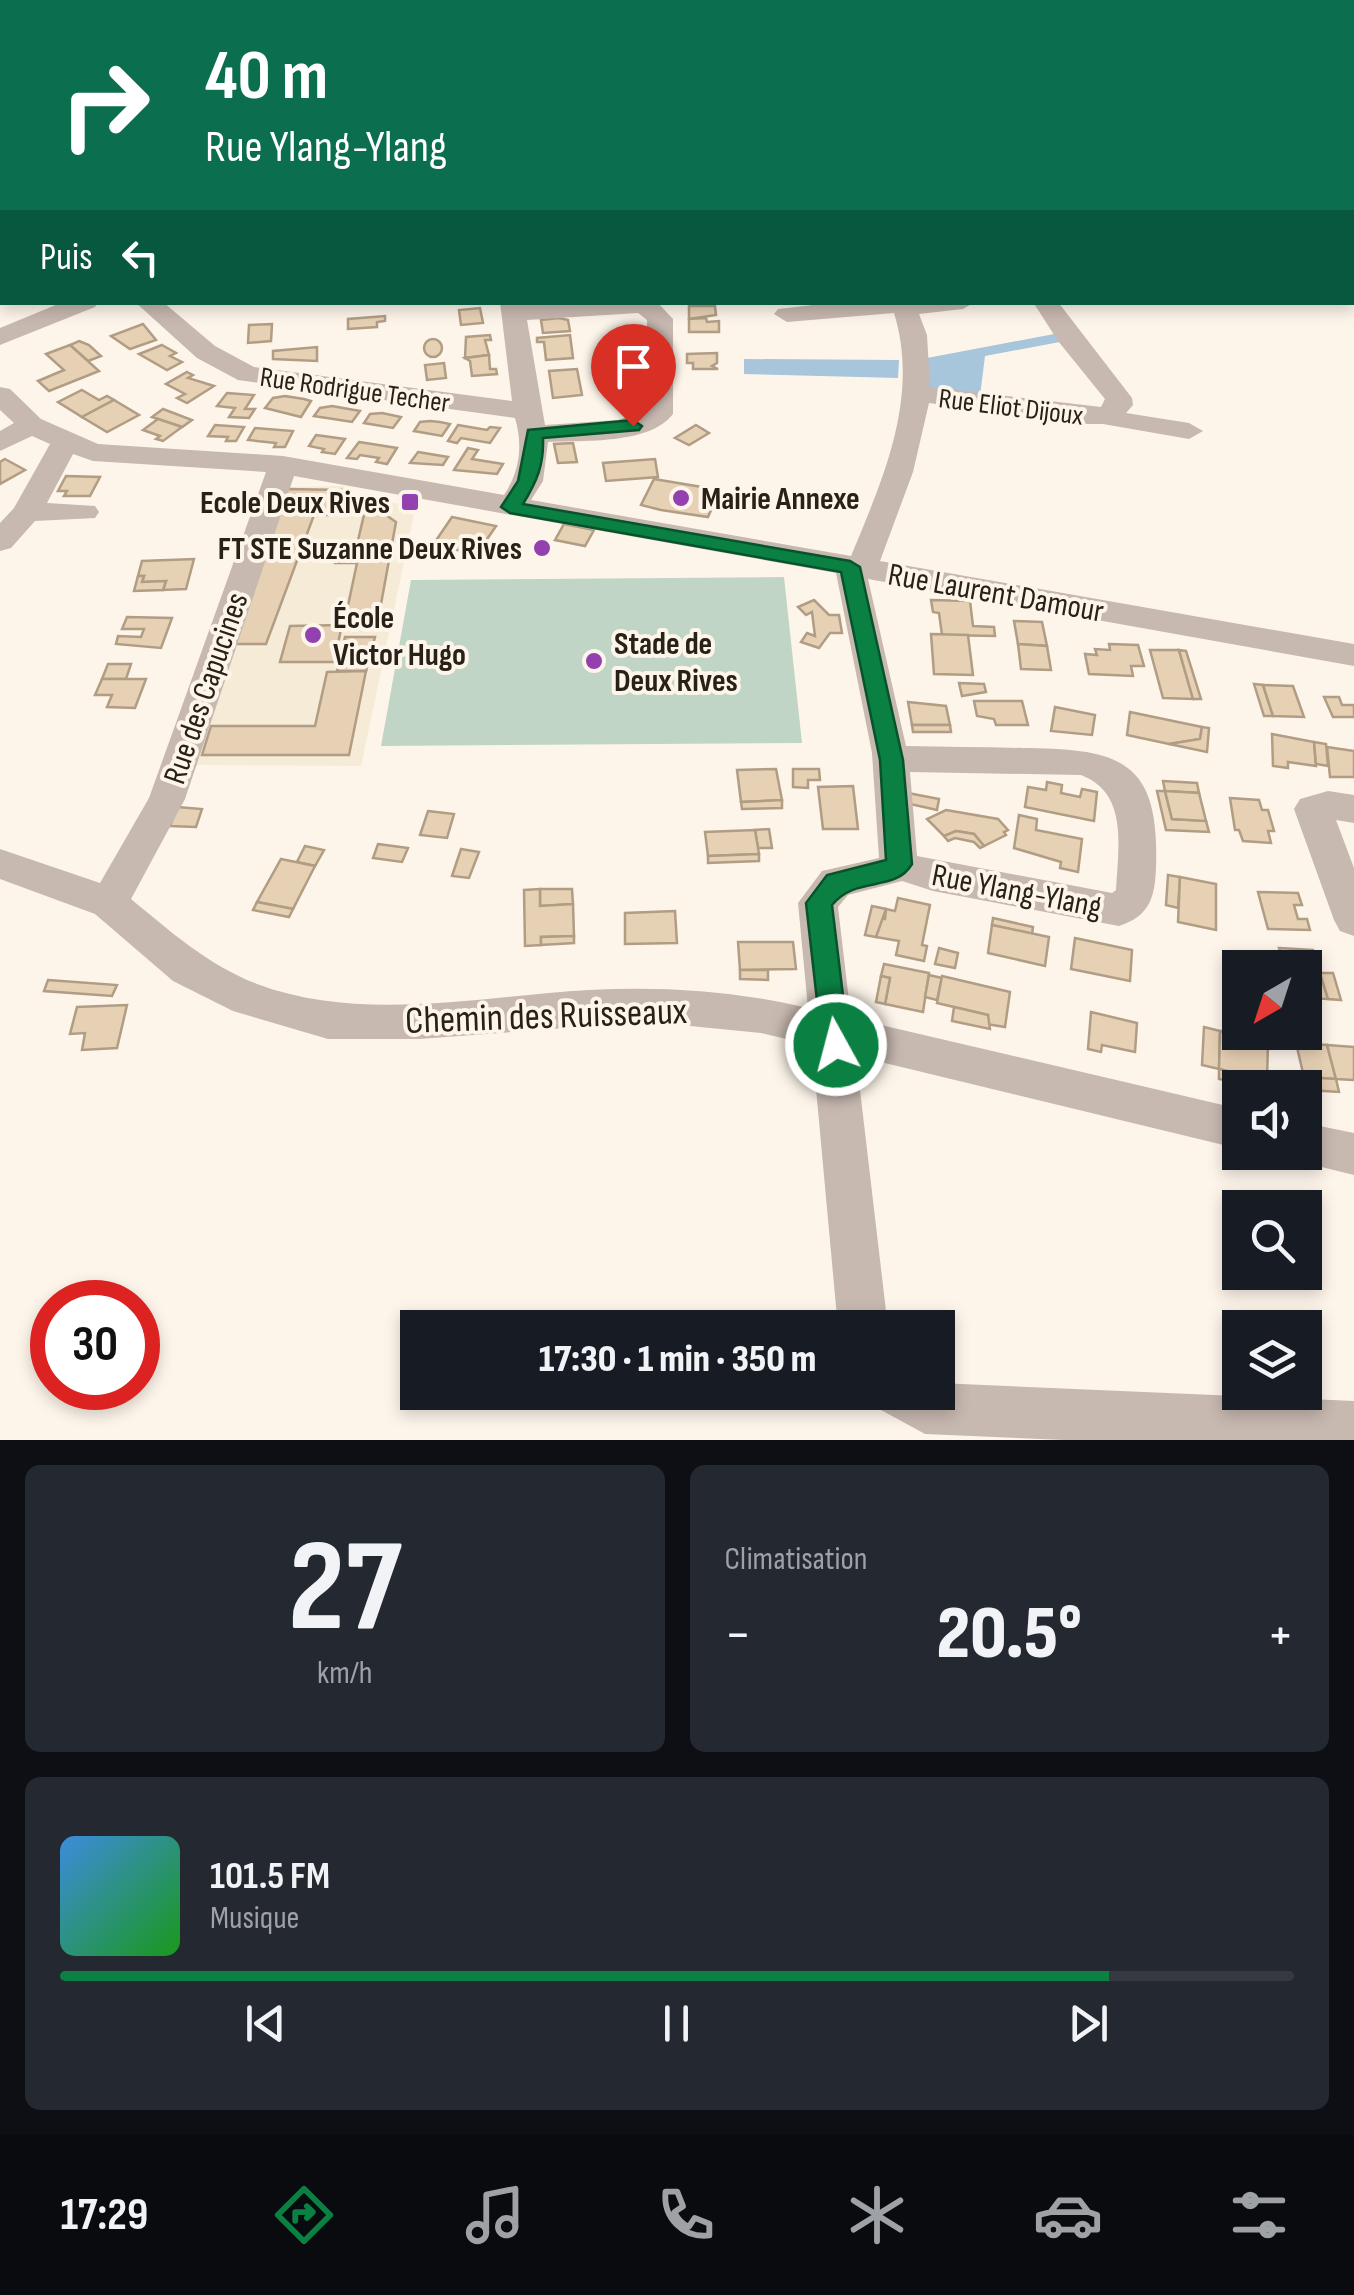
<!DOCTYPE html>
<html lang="fr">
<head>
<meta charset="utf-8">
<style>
	body { margin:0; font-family:"Sofia Sans Condensed",sans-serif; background:#242831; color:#f1f3f6; height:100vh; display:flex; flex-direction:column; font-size:38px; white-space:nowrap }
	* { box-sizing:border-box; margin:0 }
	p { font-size:32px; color:#9ea1a6 }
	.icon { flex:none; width:55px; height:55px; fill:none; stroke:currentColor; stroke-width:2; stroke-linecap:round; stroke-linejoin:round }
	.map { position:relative; height:1440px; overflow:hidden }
	.side { display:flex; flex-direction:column; gap:25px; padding:25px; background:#0d0f14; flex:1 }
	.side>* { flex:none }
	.top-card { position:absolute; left:0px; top:0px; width:1355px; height:305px; box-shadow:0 5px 15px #0003; background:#0b6e4f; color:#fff; overflow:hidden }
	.needle { width:65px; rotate:219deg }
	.buttons { position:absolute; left:1222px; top:950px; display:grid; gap:20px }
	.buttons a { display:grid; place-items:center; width:100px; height:100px; border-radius:0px; background:#171b24; box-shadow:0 5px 15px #0003; font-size:50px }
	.speed { position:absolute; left:30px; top:1280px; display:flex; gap:20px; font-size:50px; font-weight:700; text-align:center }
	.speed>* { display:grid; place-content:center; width:130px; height:130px; border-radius:50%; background:#171b24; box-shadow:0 5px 15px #0003; line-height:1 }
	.speed .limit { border:15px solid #d22; background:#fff; color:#111 }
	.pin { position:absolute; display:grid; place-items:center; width:85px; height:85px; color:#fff; margin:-102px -42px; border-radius:50% 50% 50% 0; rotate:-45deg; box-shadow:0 0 10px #0007 }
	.pin .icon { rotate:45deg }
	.me { position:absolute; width:110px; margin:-55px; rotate:353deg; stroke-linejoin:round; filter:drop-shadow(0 0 8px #0008) }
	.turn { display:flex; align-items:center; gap:35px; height:210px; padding:0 40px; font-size:45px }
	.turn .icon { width:130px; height:130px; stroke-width:2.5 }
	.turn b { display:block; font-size:70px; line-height:85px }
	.then { display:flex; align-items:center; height:95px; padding:0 40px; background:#0003; gap:20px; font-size:38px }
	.big { font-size:75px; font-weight:800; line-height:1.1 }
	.side .card { flex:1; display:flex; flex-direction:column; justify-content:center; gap:15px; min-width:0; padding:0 35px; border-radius:15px; background:#242831 }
	.side .dial { align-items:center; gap:0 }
	.dial b { font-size:130px; line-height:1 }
	.song { display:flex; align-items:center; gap:30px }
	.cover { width:120px; height:120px; border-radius:15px; background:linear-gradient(135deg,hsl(210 70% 55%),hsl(120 70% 35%)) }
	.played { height:10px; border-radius:5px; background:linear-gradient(90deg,#0b8043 85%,#363941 85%) }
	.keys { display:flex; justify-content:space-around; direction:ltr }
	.heat { display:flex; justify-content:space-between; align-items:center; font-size:55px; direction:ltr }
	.side .tiles { flex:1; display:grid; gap:25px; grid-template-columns:1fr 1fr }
	.card:last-child { grid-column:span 2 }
	.trip { position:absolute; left:400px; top:1310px; width:555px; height:100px; border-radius:0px; background:#171b24; box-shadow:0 5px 15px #0003; font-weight:800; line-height:100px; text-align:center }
	.tabs { display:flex; height:160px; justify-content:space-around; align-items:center; background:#090b0e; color:#9ea1a6 }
	.tabs .icon { width:70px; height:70px }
	.tabs .active { color:#0b8043 }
	.tabs b { font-size:45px; color:#f1f3f6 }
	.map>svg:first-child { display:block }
</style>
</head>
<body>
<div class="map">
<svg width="1354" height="1440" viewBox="0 0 1354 1440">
	<rect width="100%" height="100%" fill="#fdf5ea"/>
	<path fill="#f5ebd6" d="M344 486 357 500 416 505 361 766 196 765 283 487Z"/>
	<path fill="#c1d5c7" d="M784 577 802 743 381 746 411 580Z"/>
	<g fill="#a7c6db">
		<path d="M1054 334 1060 342 985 356 980 396 929 388 927 358Z"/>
		<path d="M744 359 899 360 898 378 744 374Z"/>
	</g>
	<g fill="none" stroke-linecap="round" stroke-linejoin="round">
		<path fill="#a7c6db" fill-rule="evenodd" d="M1354 74V91H1352V75Z"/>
	</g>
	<g fill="#e7d1b5" stroke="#b09d84" stroke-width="2.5">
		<path d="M689 306H715L716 315 689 319Z"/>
		<path d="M480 308 483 323 461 325 459 310Z"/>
		<path d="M385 316V321L377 322V327L348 329V319Z"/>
		<path d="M559 318 568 320 570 331 543 333 541 320Z"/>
		<path d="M706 318 707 322 719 321V332H689V319Z"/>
		<path d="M143 324 156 340 130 349 111 336Z"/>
		<path d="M272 324 271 341 248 343 249 325Z"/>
		<path d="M490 335 491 340H485L489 355 465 358 466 337Z"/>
		<path d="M570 335 573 358 546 360 544 342H537V338Z"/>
		<circle cx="433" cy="348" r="9"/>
		<path d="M79 341 89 345 101 356 88 361 70 345Z"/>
		<path d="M70 345 99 371 49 391 38 381 64 370 46 354Z"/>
		<path d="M162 345 176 353 170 356 182 362 167 370 139 354Z"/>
		<path d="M317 347V361L273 359V351Z"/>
		<path d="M717 353V363L712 366 718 369H693V363H687V354Z"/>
		<path d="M489 355 490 369H496L497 374 472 376 470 361 465 358Z"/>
		<path d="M444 363 446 378 427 380 425 365Z"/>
		<path d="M577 369 582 395 553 398 549 371Z"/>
		<path d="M187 372 193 375 188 378 214 386 187 403 177 398 185 394 166 384Z"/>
		<path d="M82 390 99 400 107 396 114 400 82 417 58 402Z"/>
		<path d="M227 393 254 395 245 409H255L249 418 229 417 235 408 217 406Z"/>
		<path d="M285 396 304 399 311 401 301 417 265 408 273 398Z"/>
		<path d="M114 400 139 415 107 432 82 417Z"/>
		<path d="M332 406 360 411 352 422 314 416 320 408Z"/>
		<path d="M163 409 192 420 182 427 152 417Z"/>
		<path d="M382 413 401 417 393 428 364 423 370 414Z"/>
		<path d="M158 419 182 427 163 441 156 439 160 436 143 430Z"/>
		<path d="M430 421 440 422 450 424 442 436 414 431 420 422Z"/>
		<path d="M215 425 244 427 236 441H226L228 437 208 436Z"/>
		<path d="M458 425 487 430 490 427 500 428 490 443 461 438 457 443 448 441Z"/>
		<path d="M696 425 709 433 689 445 675 438Z"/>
		<path d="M255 428 293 431 285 447H274L276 443 248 440Z"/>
		<path d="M316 435 345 439 335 454 322 452 324 449 309 446Z"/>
		<path d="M359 442 372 444 397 448 387 464 376 462 379 458 360 455 357 459 347 458Z"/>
		<path d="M573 443 577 462 558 463 554 444Z"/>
		<path d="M468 448 478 450 472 459 503 464 497 474 454 470Z"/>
		<path d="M418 452 448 457 443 465 410 463Z"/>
		<path d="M5 459 25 470 0 484V462Z"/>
		<path d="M655 459 658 477 606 481 603 463Z"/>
		<path d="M66 476 100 477 90 496H64L67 491H58Z"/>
		<path d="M654 479 720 490 708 517 661 510 641 505Z"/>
		<path d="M285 489 344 490 335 515H314L266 644H231Z"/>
		<path d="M366 506H373L396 522 379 615H346L357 563H335L336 557 356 549Z"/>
		<path d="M452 517 496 526 477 554 433 545Z"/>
		<path d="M564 524 594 530 585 546 555 540Z"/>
		<path d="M194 559 186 589 163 590 166 581 142 582 144 576H138L142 561Z"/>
		<path d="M138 576H144L142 582 166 581 163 590 134 591Z"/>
		<path d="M814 600 829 615H839L842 633H830L819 648 801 642 807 633 815 636 812 612 806 615 798 607Z"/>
		<path d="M931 600 970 601 973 626 994 627 995 636 942 635 939 613 933 612Z"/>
		<path d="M127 617 172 618 161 648 116 644 118 636 141 637 144 629H122Z"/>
		<path d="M1014 621 1042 622 1047 646 1018 644Z"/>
		<path d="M342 625 334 662H280L290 626Z"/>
		<path d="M931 634 968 635 973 675 934 674Z"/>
		<path d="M345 637H375L366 671H337Z"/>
		<path d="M1018 644 1047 646 1051 670 1021 669Z"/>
		<path d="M1109 644 1138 645 1144 666H1131L1133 676 1089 674 1085 654 1097 655 1095 649 1110 650Z"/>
		<path d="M1150 650H1179L1193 699 1163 698Z"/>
		<path d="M1179 650 1186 651 1201 699H1193Z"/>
		<path d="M108 664H131L126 679H102Z"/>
		<path d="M366 671 349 755H202L211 726H315L327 672Z"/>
		<path d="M102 679H146L135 708 107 707 112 695H95Z"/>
		<path d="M959 683 984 684 986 692 962 696Z"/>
		<path d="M1254 684 1263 685 1273 716H1264Z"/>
		<path d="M1263 685 1293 686 1304 717 1273 716Z"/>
		<path d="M1324 697H1339L1342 705H1354V717H1333Z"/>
		<path d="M974 701H1022L1028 725H996L994 719 977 716Z"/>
		<path d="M908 702 946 706 950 725H912Z"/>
		<path d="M1055 707 1095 715 1092 735 1051 731Z"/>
		<path d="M1130 712 1202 727 1200 739 1169 744 1127 735Z"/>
		<path d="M912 725H950L951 732H913Z"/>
		<path d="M1202 727 1209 728 1207 752 1169 744 1200 739Z"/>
		<path d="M1272 734 1314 742 1316 766 1288 762V768L1273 766Z"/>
		<path d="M1314 742 1326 744 1328 766 1316 764Z"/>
		<path d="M1327 747 1354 751V777H1330Z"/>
		<path d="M776 769 782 800 741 802 737 770Z"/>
		<path d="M793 769H819L820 780H808V788L793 787Z"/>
		<path d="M1163 781 1197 783 1199 793 1165 791Z"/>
		<path d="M1047 782 1062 785 1061 793 1080 797 1082 789 1097 792 1094 821 1025 807 1028 787 1046 790Z"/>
		<path d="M853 786 858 829H823L818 787Z"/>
		<path d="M1157 791H1165L1172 819 1206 821 1209 832 1166 830Z"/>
		<path d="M1165 791 1199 793 1206 821 1172 819Z"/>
		<path d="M908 793 939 799 937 810 910 804Z"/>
		<path d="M1230 798 1259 800 1262 810H1268L1274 831H1268L1271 843 1243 841 1239 830H1235Z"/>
		<path d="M782 800V808L742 809 741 802Z"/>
		<path d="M177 807 202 809 196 827 170 826Z"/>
		<path d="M946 810 998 819 1008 830 1004 832 1006 835 984 846 974 834 956 831 944 836 927 819Z"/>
		<path d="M428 811 454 814 447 838 420 835Z"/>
		<path d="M1019 815 1037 819 1036 830 1082 839 1078 872 1060 868 1061 862 1014 848Z"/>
		<path d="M769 829 772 848H758L755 830Z"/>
		<path d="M755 830 759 854 708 856 705 832Z"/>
		<path d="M956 831 974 834 984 846 980 848 974 842 955 838 948 841 944 836Z"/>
		<path d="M378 844 408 848 402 862 373 858Z"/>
		<path d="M305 846 324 850 315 866 297 862Z"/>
		<path d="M461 849 479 852 469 878 452 876Z"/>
		<path d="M759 854V861L708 863V856Z"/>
		<path d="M281 859 315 866 293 909 257 902Z"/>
		<path d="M1168 875 1180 877 1178 908 1166 905Z"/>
		<path d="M1180 877 1216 884V930L1178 922Z"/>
		<path d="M540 889H572L573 904 540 906Z"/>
		<path d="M540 889V906L573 904 574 936 541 937V945L525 946 524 890Z"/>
		<path d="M1258 892 1298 893 1302 905H1294L1298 919H1307L1310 930 1268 929Z"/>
		<path d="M898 898 930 905 922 945 927 946 924 961 896 955 899 941 876 937 880 918 885 919 886 909 895 911Z"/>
		<path d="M257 902 293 909 289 917 253 910Z"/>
		<path d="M872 906 886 909 876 937 865 935Z"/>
		<path d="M675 911 677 943 625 944V913Z"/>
		<path d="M993 918 1033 927 1032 934 992 925Z"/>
		<path d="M992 925 1049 937 1045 966 988 953Z"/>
		<path d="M574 936V943L541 945V937Z"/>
		<path d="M1075 938 1132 950 1130 981 1071 969Z"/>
		<path d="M738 942H793L796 969 740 970Z"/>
		<path d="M939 948 958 953 955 968 935 964Z"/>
		<path d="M1279 948 1313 950 1328 999 1305 998V968H1285Z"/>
		<path d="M884 964 929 973 923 1012 885 1004 890 978 881 976Z"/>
		<path d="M740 970H768V980L740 979Z"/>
		<path d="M1320 973H1333L1341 1000 1328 999Z"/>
		<path d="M929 975 942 978 937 1000 925 997Z"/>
		<path d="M881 976 890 978 885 1004 876 1002Z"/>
		<path d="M942 976 1010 992 1005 1027 986 1024 988 1015 937 1003Z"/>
		<path d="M48 980 117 985 112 996 44 991Z"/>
		<path d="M127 1005 117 1048 82 1050 85 1033 70 1034 77 1007Z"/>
		<path d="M954 1007 988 1015 990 1029 952 1021Z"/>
		<path d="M1091 1012 1137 1023 1135 1052 1102 1045 1101 1052 1088 1049Z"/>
		<path d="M1204 1027 1220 1031 1219 1069 1202 1065Z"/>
		<path d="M1220 1031 1268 1042 1267 1081 1219 1069Z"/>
		<path d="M1296 1043 1327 1045 1336 1079 1304 1077Z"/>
		<path d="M1327 1045 1354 1047V1080L1336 1079Z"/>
		<path d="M1219 1069 1267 1081V1088L1219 1079Z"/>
		<path d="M1304 1077 1336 1079 1339 1092 1308 1090Z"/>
	</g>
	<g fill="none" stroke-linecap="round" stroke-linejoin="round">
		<g fill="#c7b8b0" fill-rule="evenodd">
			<path d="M71 0H89L90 2H72Z"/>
			<path d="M489 0H507L508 2H490Z"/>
			<rect x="0" y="138" width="2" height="12"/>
			<path d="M2 180V194L0 195V181Z"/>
			<rect x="1352" y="192" width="2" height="14"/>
			<path d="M2 208V222L0 223V209Z"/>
			<path d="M63 302H98L95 307 0 345V328Z"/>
			<path d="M135 302H163L215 346 254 367 512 401 500 302H657L673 319V414C649 445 584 440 548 442L543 481 531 500 851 556C883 479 920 397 894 313L787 322 774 314 778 309 839 302H975L963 309 919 314 927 335 930 387 1101 407 1105 399 1058 341 1033 302H1058L1132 398 1133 405 1126 413 1189 423 1203 431 1189 439 1103 424H1084L929 403 913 472 880 561 1354 644V666L868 579 906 746C945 747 984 747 1022 748 1118 749 1160 758 1156 867 1155 897 1150 916 1119 926L933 891 902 881 848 895 838 907 851 1018 1240 1109V1149L856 1056 888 1328H838L812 1045 761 1033 680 1025 592 1026 419 1039H328L233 1011 173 981 95 914 0 879V849L100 883 149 798 266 472 93 461 73 454 47 503 95 506 99 512 95 518 35 521 11 548 0 551V523L14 508 50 444 32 436 0 451V431L14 423 0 410V387L10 389 41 419 98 444 283 456 504 495C520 471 523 446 515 418L238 380 197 358ZM638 313 647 320 645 411 618 420 545 425 527 320ZM294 476 836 573 872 753 879 858 822 871 798 903 808 1008C736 991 663 986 589 990 481 996 361 1023 257 984 208 965 171 932 131 899L185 799ZM910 772 1081 775C1129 793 1118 848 1116 890L1112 893 917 856Z"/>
			<path d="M1328 791 1354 795V823L1336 820 1354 868V936L1340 931 1334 920 1294 809 1300 799Z"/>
			<path d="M1305 1123 1354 1133V1175L1289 1159 1286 1152H1305Z"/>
			<path d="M938 1383 1354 1401V1440H1064L925 1434 881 1410 874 1392H938Z"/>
		</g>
		<path fill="#9e8475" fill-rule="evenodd" d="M278 0H345L277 2Z"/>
	</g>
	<path fill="#0b8043" stroke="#07532c" stroke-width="2.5" d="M633 420 642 426 639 430 543 438C544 465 537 481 523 504L850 561 860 567 903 760 912 864C895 893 856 875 832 905L849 1045 845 1054 836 1057 826 1054 822 1045 806 903 827 875 886 860 880 760 841 572 510 513 501 507 518 481 528 430Z"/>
	<g fill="#9341af" stroke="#fdf5ea" stroke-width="4">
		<circle cx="681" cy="498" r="10"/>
		<rect x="400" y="492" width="20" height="20" rx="5"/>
		<circle cx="542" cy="548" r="10"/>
		<circle cx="313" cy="635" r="10"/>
		<circle cx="594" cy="661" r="10"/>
	</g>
	<g text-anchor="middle" stroke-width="8" stroke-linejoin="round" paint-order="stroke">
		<g font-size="28" fill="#282117" stroke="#fdf5ea">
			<text transform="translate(355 389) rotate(8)" y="10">Rue Rodrigue Techer</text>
			<text transform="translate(1011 406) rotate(7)" y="10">Rue Eliot Dijoux</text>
		</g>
		<g font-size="32" font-weight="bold" fill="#282117" stroke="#fdf5ea" text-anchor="start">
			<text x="701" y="509">Mairie Annexe</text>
			<text x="390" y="513" text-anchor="end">Ecole Deux Rives</text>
			<text x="522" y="559" text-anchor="end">FT STE Suzanne Deux Rives</text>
			<text x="333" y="628">École<tspan x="333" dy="37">Victor Hugo</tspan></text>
			<text x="614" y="654">Stade de<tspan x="614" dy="37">Deux Rives</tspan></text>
		</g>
		<g font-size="32" fill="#282117" stroke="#fdf5ea">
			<text transform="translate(996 592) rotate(10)" y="11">Rue Laurent Damour</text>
			<text transform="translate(205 688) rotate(-71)" y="11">Rue des Capucines</text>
			<text transform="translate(1017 890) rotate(11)" y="11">Rue Ylang-Ylang</text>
		</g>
		<g font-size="38" fill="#282117" stroke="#fdf5ea">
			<text transform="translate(546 1015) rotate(-2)" y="13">Chemin des Ruisseaux</text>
		</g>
	</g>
</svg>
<div class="buttons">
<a><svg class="needle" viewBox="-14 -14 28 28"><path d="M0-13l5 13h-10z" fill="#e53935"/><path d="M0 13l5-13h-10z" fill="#9ea1a6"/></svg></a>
<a><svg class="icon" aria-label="sound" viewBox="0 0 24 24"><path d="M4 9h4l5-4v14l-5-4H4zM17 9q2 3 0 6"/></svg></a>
<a><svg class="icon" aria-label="search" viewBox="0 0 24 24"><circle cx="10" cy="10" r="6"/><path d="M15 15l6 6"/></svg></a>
<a><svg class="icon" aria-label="layers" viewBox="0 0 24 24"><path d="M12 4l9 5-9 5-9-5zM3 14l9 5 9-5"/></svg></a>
</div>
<div class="speed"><div class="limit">30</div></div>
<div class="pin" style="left:633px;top:426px;background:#d93025"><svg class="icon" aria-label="arrive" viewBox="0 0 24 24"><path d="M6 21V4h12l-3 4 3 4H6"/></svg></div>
<svg class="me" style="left:836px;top:1045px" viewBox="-20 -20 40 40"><circle r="17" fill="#0b8043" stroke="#fff" stroke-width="3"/><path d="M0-11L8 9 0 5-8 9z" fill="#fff"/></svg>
<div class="trip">17:30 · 1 min · 350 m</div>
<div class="top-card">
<div class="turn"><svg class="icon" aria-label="right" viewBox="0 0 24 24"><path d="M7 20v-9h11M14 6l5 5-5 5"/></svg><div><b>40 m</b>Rue Ylang-Ylang</div></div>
<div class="then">Puis<svg class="icon" aria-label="left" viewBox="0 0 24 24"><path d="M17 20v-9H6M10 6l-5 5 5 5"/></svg></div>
</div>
</div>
<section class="side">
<div class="tiles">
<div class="card dial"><b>27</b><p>km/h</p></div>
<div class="card"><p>Climatisation</p>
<div class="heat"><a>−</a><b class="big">20.5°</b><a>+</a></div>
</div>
<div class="card">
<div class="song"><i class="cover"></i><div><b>101.5 FM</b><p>Musique</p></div></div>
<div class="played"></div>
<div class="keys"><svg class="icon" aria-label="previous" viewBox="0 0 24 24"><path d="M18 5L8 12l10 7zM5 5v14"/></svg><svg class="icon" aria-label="pause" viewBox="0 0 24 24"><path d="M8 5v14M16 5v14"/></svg><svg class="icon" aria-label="next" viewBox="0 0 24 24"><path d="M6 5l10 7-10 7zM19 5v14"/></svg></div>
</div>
</div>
</section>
<nav class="tabs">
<b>17:29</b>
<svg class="icon active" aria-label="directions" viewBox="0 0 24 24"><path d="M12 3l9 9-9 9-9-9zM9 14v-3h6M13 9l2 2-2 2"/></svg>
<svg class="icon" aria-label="music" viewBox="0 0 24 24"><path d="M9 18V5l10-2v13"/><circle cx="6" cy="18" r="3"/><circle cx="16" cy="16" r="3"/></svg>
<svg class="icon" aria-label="phone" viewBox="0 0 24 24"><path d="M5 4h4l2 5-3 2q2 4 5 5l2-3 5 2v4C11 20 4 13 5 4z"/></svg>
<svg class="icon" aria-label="climate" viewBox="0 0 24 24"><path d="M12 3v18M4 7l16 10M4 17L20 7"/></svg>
<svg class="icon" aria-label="car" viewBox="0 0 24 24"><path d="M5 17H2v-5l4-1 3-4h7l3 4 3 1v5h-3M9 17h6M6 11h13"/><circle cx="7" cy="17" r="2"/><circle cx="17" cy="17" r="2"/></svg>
<svg class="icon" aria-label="filters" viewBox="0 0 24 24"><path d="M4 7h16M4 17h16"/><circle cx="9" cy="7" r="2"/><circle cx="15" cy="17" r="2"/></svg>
</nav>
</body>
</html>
